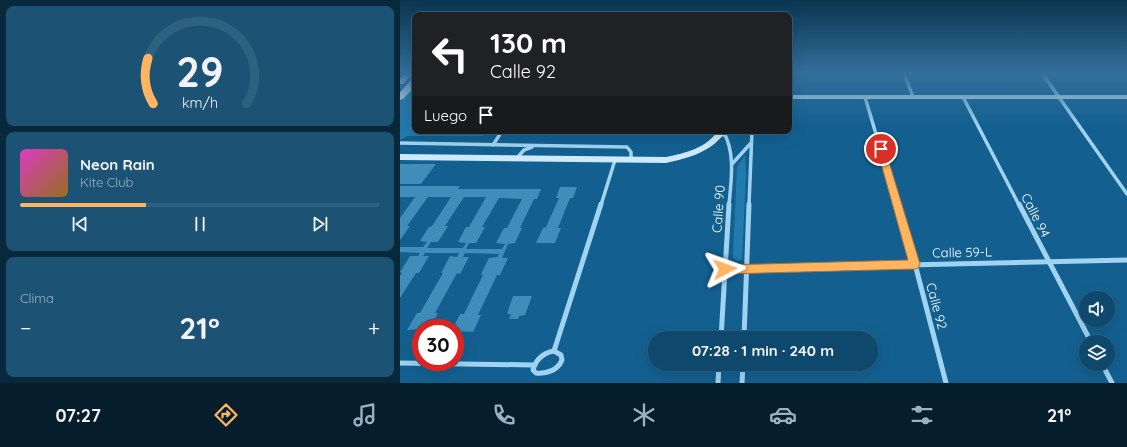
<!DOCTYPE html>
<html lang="es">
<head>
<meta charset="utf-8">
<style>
	body { margin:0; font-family:Quicksand,sans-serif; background:#1c5274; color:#f1f3f6; height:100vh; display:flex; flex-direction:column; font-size:15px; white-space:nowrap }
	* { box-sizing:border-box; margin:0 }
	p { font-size:13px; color:#9bb2c2 }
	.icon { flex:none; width:22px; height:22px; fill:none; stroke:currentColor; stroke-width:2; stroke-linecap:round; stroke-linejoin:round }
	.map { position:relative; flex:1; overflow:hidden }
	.drawer { display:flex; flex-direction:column; gap:6px; padding:6px; background:#08283b; width:400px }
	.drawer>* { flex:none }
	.hud { position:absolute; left:12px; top:12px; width:380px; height:122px; border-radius:8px; box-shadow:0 4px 16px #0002,0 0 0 1px #2e607f; background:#202124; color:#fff; overflow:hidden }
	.controls { position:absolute; left:679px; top:291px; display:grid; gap:8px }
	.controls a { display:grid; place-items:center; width:36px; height:36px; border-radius:50%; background:#0e486c; box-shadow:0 4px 16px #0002,0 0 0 1px #2e607f; font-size:20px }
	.speed { position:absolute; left:12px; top:319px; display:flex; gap:8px; font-size:20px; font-weight:700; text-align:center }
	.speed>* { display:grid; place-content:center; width:52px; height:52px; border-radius:50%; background:#0e486c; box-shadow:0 4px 16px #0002,0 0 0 1px #2e607f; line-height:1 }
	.speed .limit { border:6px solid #d22; background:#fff; color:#111 }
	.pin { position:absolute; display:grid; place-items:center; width:34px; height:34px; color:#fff; margin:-17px; border:2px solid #fff; border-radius:50%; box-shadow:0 1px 4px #0007 }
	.me { position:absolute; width:44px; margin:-22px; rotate:86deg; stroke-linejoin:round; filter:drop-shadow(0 0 3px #0008) }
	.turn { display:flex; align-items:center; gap:14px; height:84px; padding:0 12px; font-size:18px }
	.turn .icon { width:52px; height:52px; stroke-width:2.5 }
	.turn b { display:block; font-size:28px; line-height:34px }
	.then { display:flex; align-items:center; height:38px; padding:0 12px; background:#0003; gap:8px; font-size:15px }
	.big { font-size:30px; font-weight:700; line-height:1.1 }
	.drawer .tile { flex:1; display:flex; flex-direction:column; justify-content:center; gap:6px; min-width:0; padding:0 14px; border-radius:8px; background:#1c5274 }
	.drawer .dial { align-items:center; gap:0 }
	.dial svg { height:104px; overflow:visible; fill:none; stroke:#2e607f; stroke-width:7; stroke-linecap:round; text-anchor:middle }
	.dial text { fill:#f1f3f6; stroke:none }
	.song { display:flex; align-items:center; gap:12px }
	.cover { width:48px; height:48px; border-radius:6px; background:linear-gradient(135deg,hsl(310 70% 55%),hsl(40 70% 35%)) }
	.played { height:4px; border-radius:2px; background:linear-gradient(90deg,#ffb45f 35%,#2e607f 35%) }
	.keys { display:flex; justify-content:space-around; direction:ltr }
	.heat { display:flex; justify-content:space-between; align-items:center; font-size:22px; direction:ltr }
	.trip { position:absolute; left:248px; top:331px; width:230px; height:40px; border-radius:20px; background:#0e486c; box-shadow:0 4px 16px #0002,0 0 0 1px #2e607f; font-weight:700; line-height:40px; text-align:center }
	.tabs { display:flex; height:64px; justify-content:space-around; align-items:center; background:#061d2b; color:#9bb2c2 }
	.tabs .icon { width:28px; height:28px }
	.tabs .current { color:#ffb45f }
	.tabs b { font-size:18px; color:#f1f3f6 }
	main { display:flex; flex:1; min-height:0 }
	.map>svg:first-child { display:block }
</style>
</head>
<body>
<main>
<section class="drawer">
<div class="tile dial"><svg viewBox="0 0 100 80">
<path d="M14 69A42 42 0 1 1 86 69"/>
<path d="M14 69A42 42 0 0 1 10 34" stroke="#ffb45f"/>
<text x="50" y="56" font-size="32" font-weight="700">29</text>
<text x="50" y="72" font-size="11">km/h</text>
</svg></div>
<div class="tile">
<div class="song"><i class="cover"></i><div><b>Neon Rain</b><p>Kite Club</p></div></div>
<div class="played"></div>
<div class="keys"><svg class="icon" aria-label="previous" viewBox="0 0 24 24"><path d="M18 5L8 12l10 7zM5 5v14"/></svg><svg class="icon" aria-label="pause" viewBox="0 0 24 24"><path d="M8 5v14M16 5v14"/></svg><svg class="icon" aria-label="next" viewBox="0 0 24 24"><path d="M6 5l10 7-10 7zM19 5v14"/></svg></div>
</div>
<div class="tile"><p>Clima</p>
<div class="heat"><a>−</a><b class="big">21°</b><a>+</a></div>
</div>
</section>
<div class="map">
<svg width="727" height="383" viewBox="0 0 727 383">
	<rect width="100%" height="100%" fill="#136090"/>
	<g fill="#227aad">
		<path d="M15 85V131H87L83 136H7L0 140V101Z"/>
		<path d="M345 155 346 174 342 260 337 261 333 258V255L337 167Z"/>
	</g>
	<g fill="#408dba" fill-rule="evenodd">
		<path d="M0 164H36L21 184H0Z"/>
		<path d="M0 186H60L58 189H141L137 199H134L120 228H122L115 243 108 244 102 258H108L100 275H97L78 315H81L73 332 55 331V328H53L60 314H64L83 275 81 274 89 258 97 257 99 254 65 253 63 257H69L60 274 57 273 35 313H38L30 328 7 330 17 313H20L43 273H41L50 256 57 257 59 253H25L23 256H29L19 273H16L0 298V276L2 273 0 272 10 256H18L20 253 0 252V247H23L27 242 20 241 29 227 32 226 51 197H28L7 226H10L0 240V218L15 197H0ZM64 197H86L69 227H66L58 242 66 243 63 248H27L31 242H38L48 226H45ZM99 198 122 199 107 228H104L96 243 105 244 102 249H66L69 243H76L85 227H82Z"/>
		<path d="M160 187H177L173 198H170L158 228H161L155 243H136L143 228 146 227 159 198H156Z"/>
		<path d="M113 296H132L125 315 119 316 118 319H109L111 314H107Z"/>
	</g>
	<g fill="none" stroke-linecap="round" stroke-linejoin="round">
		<g stroke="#9fd3f1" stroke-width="3.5">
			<path d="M504 73 513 97"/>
			<path d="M642 73 727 194"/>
			<path d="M465 97 497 205"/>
			<path d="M563 97 619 205"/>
			<path d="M323 131C336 153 331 181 329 205"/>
			<path d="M323 135 332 131"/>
			<path d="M0 143 227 147 231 152V160"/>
			<path d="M93 145 102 131"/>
			<path d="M117 158 124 150 132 147"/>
			<path d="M332 164 351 143"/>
			<path d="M201 205 215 160"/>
			<path d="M349 205 352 131"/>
		</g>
		<g stroke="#9fd3f1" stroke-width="5">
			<path d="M497 204 515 264 546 383"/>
			<path d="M619 204 691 342"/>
			<path d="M325 269 727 260"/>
			<path d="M321 338 329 204"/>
			<path d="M344 338 349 204"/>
			<path d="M154 351 201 204"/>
			<path d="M154 351 161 355 162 360C158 370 147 374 136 373L133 370C136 359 143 353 154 351Z"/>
			<path d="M0 363 134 365"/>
			<path d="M702 364 712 383"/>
			<path d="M318 383 319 364"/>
			<path d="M342 383 343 364"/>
		</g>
		<g fill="#cdeafc" fill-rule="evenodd">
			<rect x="389" y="95" width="338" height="4"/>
			<path d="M318 131H326C312 152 289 158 266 163L0 160V154L266 157C286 153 306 148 318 131Z"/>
		</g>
		<g fill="#e9f5ff" fill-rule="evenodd">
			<path d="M5 73H13L3 84H0V78Z"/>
			<path d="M12 79H15V86L3 99 0 100V92Z"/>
		</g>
	</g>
	<linearGradient id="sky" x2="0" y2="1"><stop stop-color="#0a354f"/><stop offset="0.58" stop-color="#336f9c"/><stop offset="1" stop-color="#336f9c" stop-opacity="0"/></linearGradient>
	<rect width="727" height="126" fill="url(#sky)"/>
	<path fill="#ffb45f" stroke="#a6753e" d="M481 146 485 149 520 264 518 268 515 269 325 274 322 273 320 269 322 266 325 265 508 260 477 149Z"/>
	<g text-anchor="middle" stroke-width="4" stroke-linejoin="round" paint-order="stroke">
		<g font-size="13" fill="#fff" stroke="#136090">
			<text transform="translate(318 209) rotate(-86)" y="5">Calle 90</text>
			<text transform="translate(636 215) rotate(63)" y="5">Calle 94</text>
			<text transform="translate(562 252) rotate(-1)" y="5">Calle 59-L</text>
			<text transform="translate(537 306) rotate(75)" y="5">Calle 92</text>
		</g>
	</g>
</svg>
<div class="controls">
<a><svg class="icon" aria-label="sound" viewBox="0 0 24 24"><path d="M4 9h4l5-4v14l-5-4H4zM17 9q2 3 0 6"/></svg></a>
<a><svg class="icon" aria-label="layers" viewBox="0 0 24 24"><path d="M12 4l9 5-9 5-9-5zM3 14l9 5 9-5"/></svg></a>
</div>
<div class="speed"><div class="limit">30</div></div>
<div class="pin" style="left:481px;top:149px;background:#d93025"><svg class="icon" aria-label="arrive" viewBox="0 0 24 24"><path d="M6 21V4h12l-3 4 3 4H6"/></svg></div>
<svg class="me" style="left:325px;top:269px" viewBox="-20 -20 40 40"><path d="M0-17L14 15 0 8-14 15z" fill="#ffb45f" stroke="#fff" stroke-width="4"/></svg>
<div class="trip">07:28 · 1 min · 240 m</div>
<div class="hud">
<div class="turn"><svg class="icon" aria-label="left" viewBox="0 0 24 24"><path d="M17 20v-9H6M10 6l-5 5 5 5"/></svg><div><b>130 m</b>Calle 92</div></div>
<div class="then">Luego<svg class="icon" aria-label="arrive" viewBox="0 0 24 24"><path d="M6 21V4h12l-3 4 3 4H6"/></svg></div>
</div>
</div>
</main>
<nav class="tabs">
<b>07:27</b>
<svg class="icon current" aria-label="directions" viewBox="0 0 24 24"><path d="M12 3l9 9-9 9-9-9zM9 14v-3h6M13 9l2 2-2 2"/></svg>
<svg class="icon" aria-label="music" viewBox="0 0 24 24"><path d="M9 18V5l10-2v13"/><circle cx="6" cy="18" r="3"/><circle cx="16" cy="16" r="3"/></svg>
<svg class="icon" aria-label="phone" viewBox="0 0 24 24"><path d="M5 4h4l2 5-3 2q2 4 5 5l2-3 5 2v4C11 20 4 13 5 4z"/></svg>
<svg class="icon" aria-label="climate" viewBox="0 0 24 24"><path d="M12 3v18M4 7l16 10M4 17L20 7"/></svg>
<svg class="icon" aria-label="car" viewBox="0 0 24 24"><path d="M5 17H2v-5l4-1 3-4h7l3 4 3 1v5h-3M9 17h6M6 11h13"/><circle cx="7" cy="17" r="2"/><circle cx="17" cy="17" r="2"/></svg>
<svg class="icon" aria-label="filters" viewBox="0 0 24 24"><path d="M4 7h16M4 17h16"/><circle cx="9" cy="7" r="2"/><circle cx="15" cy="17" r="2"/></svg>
<b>21°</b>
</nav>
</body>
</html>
